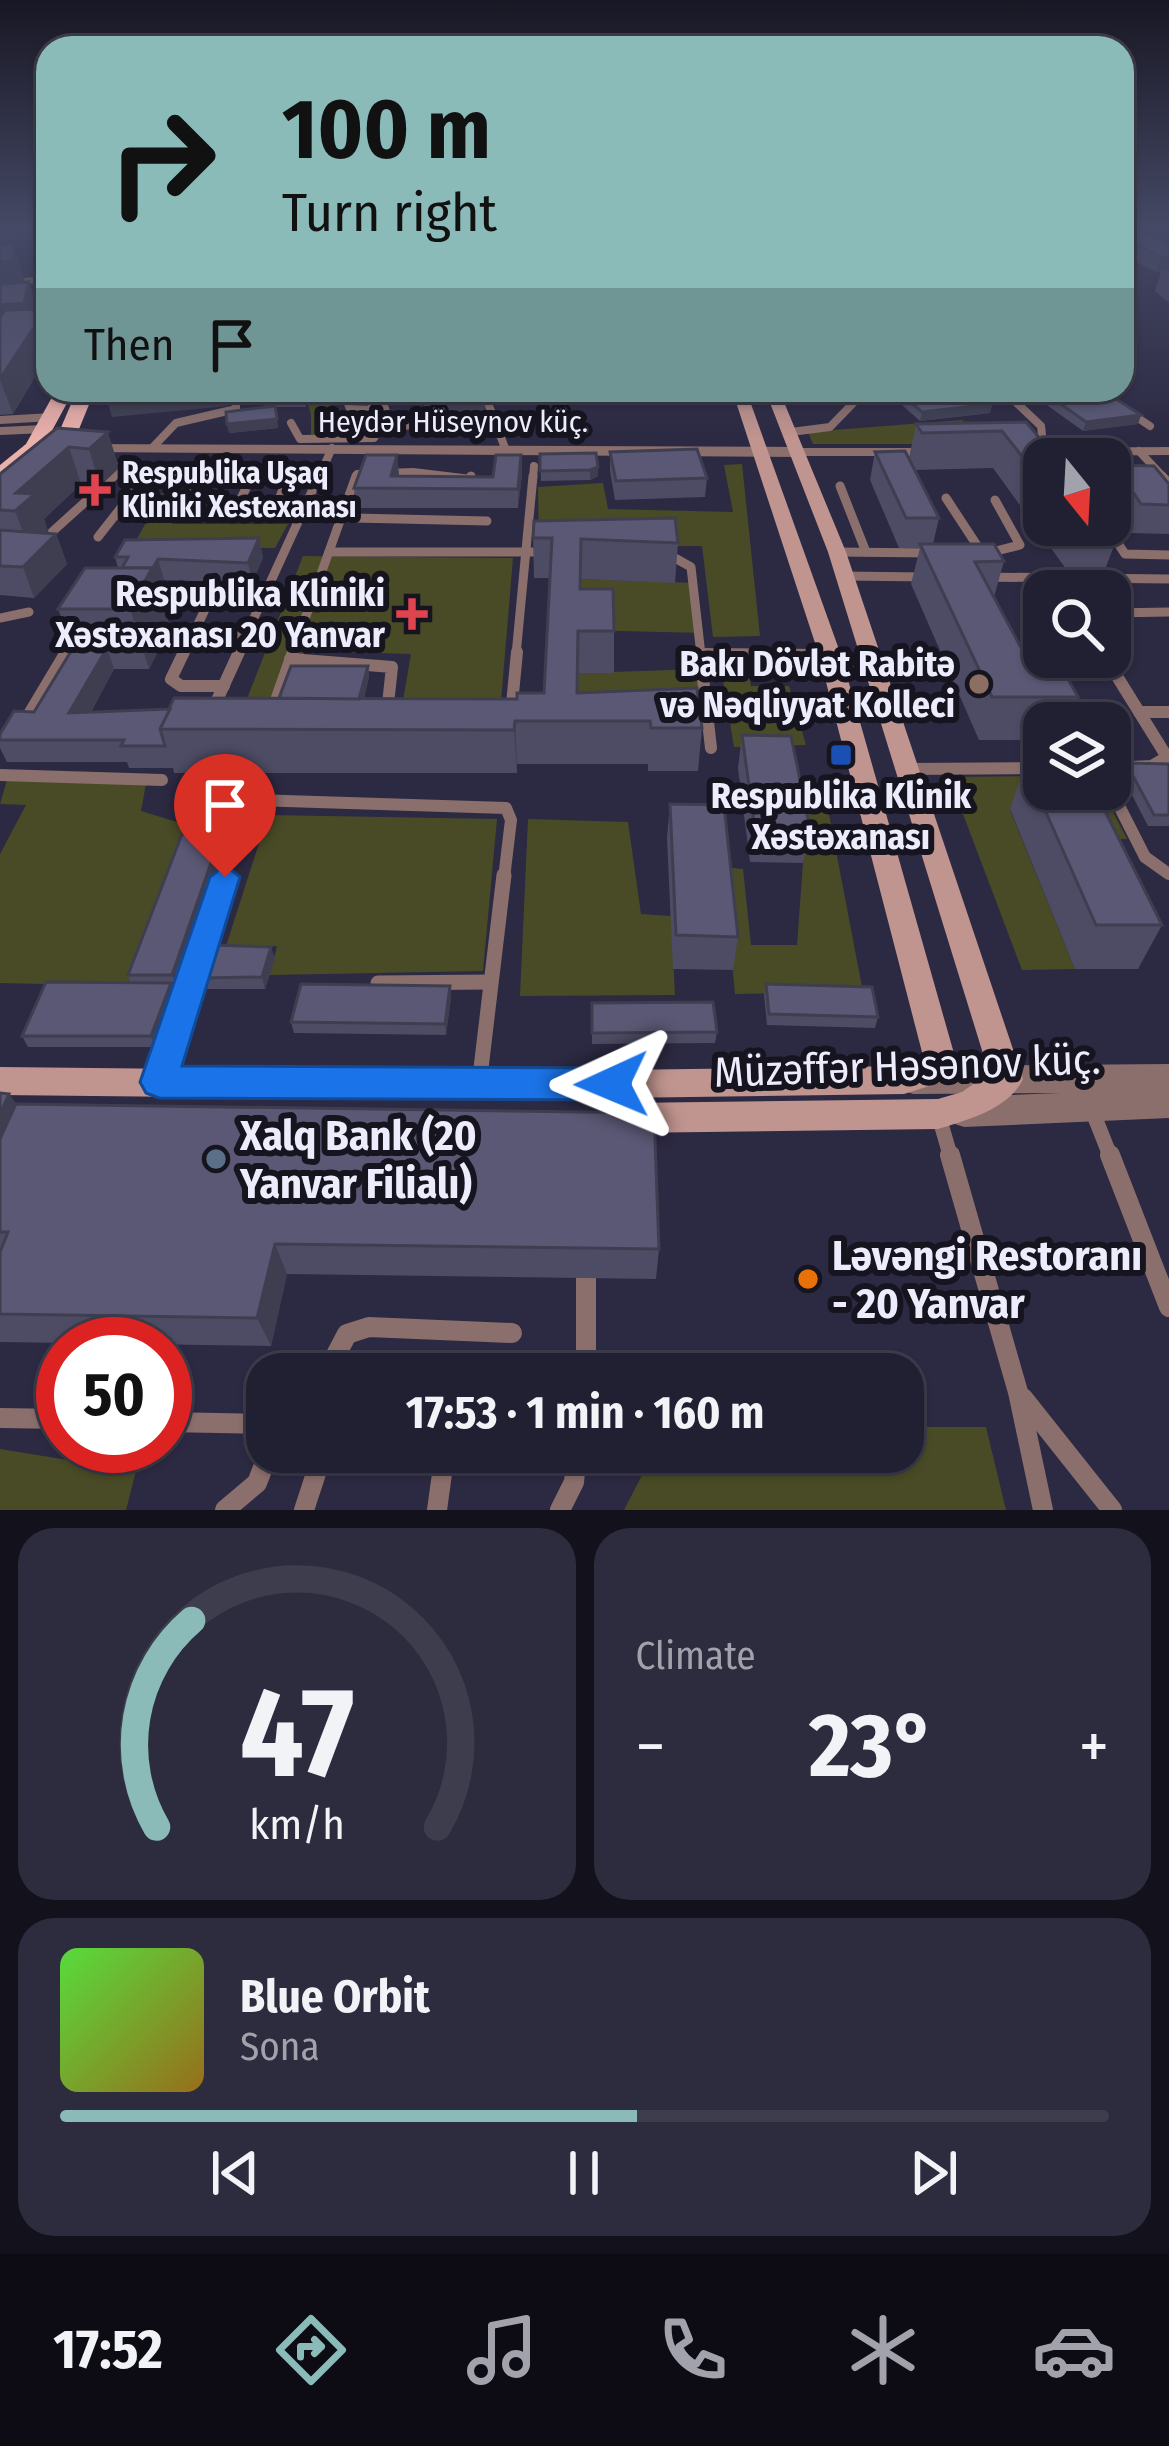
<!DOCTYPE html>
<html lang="en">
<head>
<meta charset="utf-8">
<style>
	body { margin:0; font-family:"Fira Sans Condensed",sans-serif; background:#2d2c3e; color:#f1f3f6; height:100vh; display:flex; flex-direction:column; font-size:45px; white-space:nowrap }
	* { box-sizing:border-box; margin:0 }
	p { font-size:39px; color:#a2a2ac }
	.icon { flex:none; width:66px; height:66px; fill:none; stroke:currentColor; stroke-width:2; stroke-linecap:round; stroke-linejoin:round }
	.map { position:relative; height:1510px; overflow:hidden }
	.sheet { display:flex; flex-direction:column; gap:18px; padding:18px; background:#12111c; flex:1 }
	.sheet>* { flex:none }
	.hud { position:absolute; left:36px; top:36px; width:1098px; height:366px; border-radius:36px; box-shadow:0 3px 9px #0004,0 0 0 3px #3e3d4d; background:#8bbbb9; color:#111; overflow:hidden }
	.needle { width:78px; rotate:162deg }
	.fabs { position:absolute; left:1023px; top:438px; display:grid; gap:24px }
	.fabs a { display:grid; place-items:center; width:108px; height:108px; border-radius:24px; background:#211f32; box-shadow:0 3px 9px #0004,0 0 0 3px #3e3d4d; font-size:60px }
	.speed { position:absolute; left:36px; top:1317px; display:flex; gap:24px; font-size:60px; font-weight:700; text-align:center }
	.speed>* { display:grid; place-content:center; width:156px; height:156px; border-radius:50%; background:#211f32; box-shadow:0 3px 9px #0004,0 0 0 3px #3e3d4d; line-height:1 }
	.speed .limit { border:18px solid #d22; background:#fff; color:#111 }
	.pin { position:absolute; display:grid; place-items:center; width:102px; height:102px; color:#fff; margin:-123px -51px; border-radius:50% 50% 50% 0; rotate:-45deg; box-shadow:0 0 12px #0007 }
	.pin .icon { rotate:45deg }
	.me { position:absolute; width:132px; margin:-66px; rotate:269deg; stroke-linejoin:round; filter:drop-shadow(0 0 9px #0008) }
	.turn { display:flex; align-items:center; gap:42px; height:252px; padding:0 48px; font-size:54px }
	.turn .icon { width:156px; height:156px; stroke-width:2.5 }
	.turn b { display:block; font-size:84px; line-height:102px }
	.then { display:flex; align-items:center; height:114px; padding:0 48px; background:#0003; gap:24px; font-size:45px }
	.big { font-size:90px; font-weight:700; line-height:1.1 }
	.sheet .tile { flex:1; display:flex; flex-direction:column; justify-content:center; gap:18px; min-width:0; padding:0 42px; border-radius:36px; background:#2d2c3e }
	.sheet .dial { align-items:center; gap:0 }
	.dial svg { height:312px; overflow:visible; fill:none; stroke:#3e3d4d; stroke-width:7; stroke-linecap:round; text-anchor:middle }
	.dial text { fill:#f1f3f6; stroke:none }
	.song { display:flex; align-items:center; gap:36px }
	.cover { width:144px; height:144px; border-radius:18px; background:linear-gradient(135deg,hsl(110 70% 55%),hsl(40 70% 35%)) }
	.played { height:12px; border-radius:6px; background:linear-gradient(90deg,#8bbbb9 55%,#3e3d4d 55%) }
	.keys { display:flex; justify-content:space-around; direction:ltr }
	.heat { display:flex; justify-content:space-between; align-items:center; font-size:66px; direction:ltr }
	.sheet .tiles { flex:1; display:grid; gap:18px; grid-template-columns:1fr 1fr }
	.tile:last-child { grid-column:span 2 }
	.trip { position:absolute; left:246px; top:1353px; width:678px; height:120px; border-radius:36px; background:#211f32; box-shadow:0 3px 9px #0004,0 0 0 3px #3e3d4d; font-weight:700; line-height:120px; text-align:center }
	.tab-bar { display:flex; height:192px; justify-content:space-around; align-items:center; background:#0d0c14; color:#a2a2ac }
	.tab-bar .icon { width:84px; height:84px }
	.tab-bar .on { color:#8bbbb9 }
	.tab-bar b { font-size:54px; color:#f1f3f6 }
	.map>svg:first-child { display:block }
</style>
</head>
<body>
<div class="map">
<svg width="1169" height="1510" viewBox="0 0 1169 1510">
	<rect width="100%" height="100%" fill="#2c2942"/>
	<g fill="#494b26">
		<path d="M303 390H327L331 409 365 415 363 434 311 435V414Z"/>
		<path d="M962 420 990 444H813L808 432Z"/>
		<path d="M742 464 760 636 713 637 702 546 539 547 538 487 603 483 608 509 733 512 724 465Z"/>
		<path d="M175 470 203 471 172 524H288L275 548 133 546Z"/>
		<path d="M303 556 513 558 499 725 399 724 411 654 305 651 278 721 239 719Z"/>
		<path d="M581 579 696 583 703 633 580 630Z"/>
		<path d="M720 662H747L751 686H789L806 745 734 747Z"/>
		<path d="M704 669 709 714 577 736 578 673Z"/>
		<path d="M1044 776V789H1101L1127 839 1078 838 1010 810 1075 969 1022 970 949 777Z"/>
		<path d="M7 780 146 784 141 811 193 827 133 986 0 983V854L26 805 0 804Z"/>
		<path d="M793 806 828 809 863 992 735 994 723 867 743 869 751 945H797L803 863Z"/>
		<path d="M268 815 497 819 483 971 270 975 277 946H226Z"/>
		<path d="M528 819 628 822 641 914 671 916 675 995 520 996Z"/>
		<path d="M903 1427H986L1006 1510H624L654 1452H903Z"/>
		<path d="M0 1449 136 1471 126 1510H0Z"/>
	</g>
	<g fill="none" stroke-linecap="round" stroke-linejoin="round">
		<path stroke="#6c6a80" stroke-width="3" stroke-dasharray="4.5 3" stroke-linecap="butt" d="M892 654H942"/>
		<path stroke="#6c6a80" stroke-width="4.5" stroke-dasharray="9 6" stroke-linecap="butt" d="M892 654H942"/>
		<g stroke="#8b6f6c" stroke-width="6">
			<path d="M1122 227 1169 249"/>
			<path d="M0 283 48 279"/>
		</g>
		<g stroke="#8b6f6c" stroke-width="8">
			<path d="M343 390 350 409 373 410"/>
			<path d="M379 390 389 421 401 426 496 420"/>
			<path d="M483 390 505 448"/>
			<path d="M1003 390 1041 426 1044 452"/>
			<path d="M1126 410 1150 426"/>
			<path d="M0 420 52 417"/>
			<path d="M291 423 300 439 374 438 378 431 368 390"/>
			<path d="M0 431 45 429"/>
			<path d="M791 432 830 427 862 394"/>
			<path d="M153 447 176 423 236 409V390"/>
			<path d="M1139 451 1165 479"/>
			<path d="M799 452H924"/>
			<path d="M1034 452 1169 451"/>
			<path d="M104 464 150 471 144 479"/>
			<path d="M111 479 126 465"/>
			<path d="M201 479 252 475"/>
			<path d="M250 479 253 473 290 472 287 479"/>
			<path d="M318 479 332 448"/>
			<path d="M355 479 357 474 413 472 471 479"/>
			<path d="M533 479 534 466"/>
		</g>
		<g stroke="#8b6f6c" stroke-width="9">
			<path d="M237 476 202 478 178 514 487 521"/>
			<path d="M1162 476 1169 483"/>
			<path d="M840 486 866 552"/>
			<path d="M467 488 471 476"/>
			<path d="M946 498 982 553"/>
			<path d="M204 516 229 476"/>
			<path d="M232 517 252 476"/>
			<path d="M272 518 288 476"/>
			<path d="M1106 525 1125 554 1169 555"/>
			<path d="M52 532 114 476"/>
			<path d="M98 537 146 476"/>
			<path d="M329 552H550"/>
			<path d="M837 552 932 553"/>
			<path d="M666 553 691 567 701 655"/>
			<path d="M988 553 1020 545 995 500"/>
			<path d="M844 576 927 577"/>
			<path d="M983 577 1169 579"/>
			<path d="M1110 613 1169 612"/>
			<path d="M0 618 29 612"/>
			<path d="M192 635H247"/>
			<path d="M699 654 830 655"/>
			<path d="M64 655 77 633"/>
			<path d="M183 655 214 591 268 590"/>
			<path d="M237 655 319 476"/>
			<path d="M292 655 356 476"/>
			<path d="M516 655 533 476"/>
		</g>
		<g stroke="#8b6f6c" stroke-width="12">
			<path d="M184 652 171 679 181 686H224"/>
			<path d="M700 652 711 748"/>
			<path d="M699 654 830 655"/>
			<path d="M1105 657 1167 757 1152 766 1110 768"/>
			<path d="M290 659 392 667 387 713"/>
			<path d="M512 704 517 652"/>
			<path d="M213 709 239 652"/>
			<path d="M273 709 293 652"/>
			<path d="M1139 712H1169"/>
			<path d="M23 724 66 652"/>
			<path d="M905 769 1044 768"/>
			<path d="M0 775 162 780"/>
			<path d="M1110 788 1145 857 1169 874"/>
			<path d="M225 799 506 808 511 820 504 878"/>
		</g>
		<g stroke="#8b6f6c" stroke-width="15">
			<path d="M378 983 490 982"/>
			<path d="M159 1080 225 877"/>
			<path d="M479 1085 504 875"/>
			<path d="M1092 1110 1111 1158"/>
			<path d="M939 1117 951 1158"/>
		</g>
		<g stroke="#8b6f6c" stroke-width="20">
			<path d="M950 1155 1018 1392 1043 1510"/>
			<path d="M1110 1155 1169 1307"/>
			<path d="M586 1279V1374"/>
			<path d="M326 1374 347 1334 369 1327 512 1333"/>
			<path d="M1023 1398 1112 1510"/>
			<path d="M0 1418 63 1419"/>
			<path d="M165 1422 267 1424"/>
			<path d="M225 1510 257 1483 269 1452"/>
			<path d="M304 1510 323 1452"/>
			<path d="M437 1510 445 1452"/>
			<path d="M560 1510 574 1482 577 1452"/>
		</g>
		<path fill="#8b6f6c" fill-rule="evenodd" d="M78 444 799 447 807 452 799 457 84 452 78 450Z"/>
		<path fill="#8b6f6c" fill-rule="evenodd" d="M1169 1064V1118L964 1127 952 1123 948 1112 952 1101 964 1097 1061 1093 913 1094 902 1090 897 1080 902 1070 913 1066Z"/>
		<g fill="#c0948f" fill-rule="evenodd">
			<path d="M732 390H746L841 655 955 1057 942 1082 904 1094 479 1100 0 1095V1067L479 1072 904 1066 920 1061 923 1056 819 655Z"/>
			<path d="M765 390H779L846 552 1023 1079C1009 1109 967 1120 938 1129L626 1133 614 1129 609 1118 614 1107 626 1103 938 1099 962 1092 989 1073 828 552Z"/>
		</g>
		<g fill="#eab0aa" fill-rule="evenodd">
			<path d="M56 390H74L41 451 13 475 0 476V465L26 444Z"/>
			<path d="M77 390H95L70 451 0 508V490L54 444Z"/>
		</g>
	</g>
	<g fill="#4d4c64">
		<path d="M0 226 33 238 0 242 1 245 13 244 25 282H29L37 309H46L48 314V355L13 414 0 415Z"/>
		<path d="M1128 226H1169V231L1148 233 1169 244V303L1155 291 1161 272H1156L1122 254V234L1142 233Z"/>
		<path d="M260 390H303L306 407H275L278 428 229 433 227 424 264 407Z"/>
		<path d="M419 390H483L485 414 429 420Z"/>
		<path d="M902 390H954L992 404 990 413 920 421 902 405 903 396H909Z"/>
		<path d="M1026 390H1102L1138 424 1083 431Z"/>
		<path d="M1026 422 1044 459V525H1110L1119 533 1104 572 1069 573 993 468 915 470 939 518 933 544 1004 561 994 597 1033 670 1078 697 1068 723H1044V740H979L911 584 920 548H899L870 480 875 452 909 458 916 424Z"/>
		<path d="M57 428 119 468 100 486 81 484 44 519 48 534H56L67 564 34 598 0 595V474Z"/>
		<path d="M610 452 707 478 705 497 615 500 610 471Z"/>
		<path d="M540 454 598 467V476L590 480 541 481Z"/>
		<path d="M397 455 398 476 493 477 521 455 522 474 518 508H357L354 488Z"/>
		<path d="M1115 465 1169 484V534L1130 533 1110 500V480Z"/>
		<path d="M259 538 263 558 252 583 164 580 159 589 170 628 149 669H114L91 712 170 709 279 698 368 666 369 676 364 699H517L544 693 550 578H534L533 538 678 543 675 583 581 579V589L614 631V673H578V693L702 728 698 771H648V764H517V773H174L173 768H129L127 762H7L0 748V734L34 712 73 648 58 609 118 568 115 557Z"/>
		<path d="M742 735 810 829 803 863 750 862 738 768Z"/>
		<path d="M1126 763 1169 764V826H1148L1121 774Z"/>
		<path d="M1025 765 1162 925 1138 969H1075L1010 809Z"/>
		<path d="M670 804 738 937 733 970 673 969 667 838Z"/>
		<path d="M225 845 177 986H172L175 994 156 1047H28L22 1036 131 983 128 975Z"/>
		<path d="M275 958 265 989H205L201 978Z"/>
		<path d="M766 984 878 1017 875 1028 767 1025 764 995Z"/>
		<path d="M451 997 446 1035 294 1033 291 1022Z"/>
		<path d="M592 1003 717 1032 715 1043 592 1044Z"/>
		<path d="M0 1093 9 1094 16 1104 659 1249 656 1279 287 1274 271 1346 0 1342Z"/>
	</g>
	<g fill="#3f3e51">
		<path d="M29 226 33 238 0 242 5 261 13 244 27 289 29 282 38 313 46 309 48 355 13 414 0 379V227Z"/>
		<path d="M1146 226H1169V231L1143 234Z"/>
		<path d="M1161 257H1169V271L1162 269 1161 272H1156Z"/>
		<path d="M104 390H228V406L112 417Z"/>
		<path d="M426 390H483L485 414 429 420Z"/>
		<path d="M992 404 990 413 920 421 922 412Z"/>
		<path d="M1141 415 1138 424 1083 431 1086 422Z"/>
		<path d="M277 419 278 428 229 433 227 424Z"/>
		<path d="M108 432 119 468 100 486 89 449Z"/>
		<path d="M69 447 81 484 44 519 49 533 30 550 15 511 16 493Z"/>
		<path d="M397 455 399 474 395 489 391 476Z"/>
		<path d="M521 455 522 474 518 508V489Z"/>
		<path d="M598 467V476L590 480V470Z"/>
		<path d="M56 534 67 564 34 598 23 567Z"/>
		<path d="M259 538 263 558 252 583 248 563Z"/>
		<path d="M158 559 164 580 159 589 170 628 149 669 130 609Z"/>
		<path d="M107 648 114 669 78 735 69 713Z"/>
		<path d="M368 666 369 676 356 730H351Z"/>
		<path d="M515 721 517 764V773L514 730Z"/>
		<path d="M221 834 225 845 177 986 172 975Z"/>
		<path d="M271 947 275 958 265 989 262 977Z"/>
		<path d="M171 983 175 994 156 1047 151 1036Z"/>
		<path d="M450 986 451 997 446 1035 445 1024Z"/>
		<path d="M9 1094 36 1136 0 1185V1114Z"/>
		<path d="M275 1244 287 1274 271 1346 257 1318Z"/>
	</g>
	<g fill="#5a5874" stroke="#3f3e51" stroke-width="3">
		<path d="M1146 233 1169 244V257H1161L1122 237V234Z"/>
		<path d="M13 244 15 260 0 262V245Z"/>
		<path d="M29 282 24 303 0 305V284Z"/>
		<path d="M46 309 0 379V317L5 310Z"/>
		<path d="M914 390H974L992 404 922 412 903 396 920 394Z"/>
		<path d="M1041 390H1102L1141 415 1086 422Z"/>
		<path d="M275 406 277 419 227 424 226 412Z"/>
		<path d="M1026 422 1057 459H1044V484L1002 431 922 433 916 424Z"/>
		<path d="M57 428 108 432 89 449 69 447 16 493 35 494 15 511 0 510V474Z"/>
		<path d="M697 449 707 478 616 481 610 452Z"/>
		<path d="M905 451 939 518H906L875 452Z"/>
		<path d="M596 453 598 467 590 470 540 471V454Z"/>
		<path d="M366 455H397L391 476 493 477 496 455H521L518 489 354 488Z"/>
		<path d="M1115 465 1154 466 1169 484V505L1141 504Z"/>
		<path d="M675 518 678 543 581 539 580 589H613L614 631H578L577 693 697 688 702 728H651L650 721H515L514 730 160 729 174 698 517 699V693H544L552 538H533L534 521Z"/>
		<path d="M1110 522 1119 533 1083 534 1076 525H1110Z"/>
		<path d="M0 530 56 534 23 567 0 566Z"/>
		<path d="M259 538 248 563 158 559 131 607 152 568H122L128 557H115L125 540Z"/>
		<path d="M920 544H994L1004 561 975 562 1033 670H1063L1078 697H992Z"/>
		<path d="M85 568H152L130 609H58Z"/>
		<path d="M73 648H107L69 713 170 709 160 729 165 746H121L124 740H0V734L14 711 34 712Z"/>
		<path d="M291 666H368L359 699 279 698Z"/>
		<path d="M742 735 791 736 810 829H755Z"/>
		<path d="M1126 763 1169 764V815H1154Z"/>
		<path d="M1025 765 1044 766V789H1094L1162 925H1096Z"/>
		<path d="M670 804 724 805 738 937 676 935Z"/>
		<path d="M182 834H221L172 975H128Z"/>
		<path d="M212 945 271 947 262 977 201 978Z"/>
		<path d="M46 982 171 983 151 1036H22Z"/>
		<path d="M301 984 450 986 445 1024 291 1022Z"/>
		<path d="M766 984 872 987 878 1017 769 1014Z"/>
		<path d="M713 1002 717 1032 592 1033V1003Z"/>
		<path d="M0 1093 9 1094 0 1114Z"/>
		<path d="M16 1104 654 1113 659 1249 275 1244 257 1318 0 1314V1252L8 1232H0V1139Z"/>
	</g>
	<linearGradient id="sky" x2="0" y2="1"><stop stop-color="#181724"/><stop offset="0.52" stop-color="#454965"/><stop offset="1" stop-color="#454965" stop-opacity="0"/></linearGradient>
	<rect width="1169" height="438" fill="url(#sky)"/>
	<path fill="#1a73e8" stroke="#114b97" stroke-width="3" d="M225 865 240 877 182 1066 612 1068 625 1073 631 1084 625 1096 612 1100 159 1098 146 1093 140 1082 210 877Z"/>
	<g fill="#e0444e" stroke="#15141f" stroke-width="4.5">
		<path d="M89 472h12v12h12v12h-12v12h-12v-12h-12v-12h12z"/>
		<path d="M406 596h12v12h12v12h-12v12h-12v-12h-12v-12h12z"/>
	</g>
	<circle fill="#8d6e63" stroke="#15141f" stroke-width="4.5" cx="979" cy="684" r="12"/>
	<rect fill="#1a4fb4" stroke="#15141f" stroke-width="4.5" x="829" y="743" width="24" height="24" rx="6"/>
	<circle fill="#5c6f8a" stroke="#15141f" stroke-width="4.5" cx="216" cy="1159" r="12"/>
	<circle fill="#e8710a" stroke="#15141f" stroke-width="4.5" cx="808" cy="1279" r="12"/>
	<g text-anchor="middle" stroke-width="12" stroke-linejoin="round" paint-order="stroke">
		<g font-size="30" fill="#ececfd" stroke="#15141f">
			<text x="453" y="432">Heydər Hüseynov küç.</text>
		</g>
		<g font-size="30" font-weight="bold" fill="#ececfd" stroke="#15141f" text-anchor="start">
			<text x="122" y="483">Respublika Uşaq<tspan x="122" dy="34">Kliniki Xestexanası</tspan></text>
		</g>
		<g font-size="36" font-weight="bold" fill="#ececfd" stroke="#15141f" text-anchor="end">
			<text x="385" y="606">Respublika Kliniki<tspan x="385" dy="41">Xəstəxanası 20 Yanvar</tspan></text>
			<text x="955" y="676">Bakı Dövlət Rabitə<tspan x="955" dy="41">və Nəqliyyat Kolleci</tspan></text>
			<text x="841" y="808" text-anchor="middle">Respublika Klinik<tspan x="841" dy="41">Xəstəxanası</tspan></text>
		</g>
		<g font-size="42" fill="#ececfd" stroke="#15141f">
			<text transform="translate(907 1065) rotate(-2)" y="15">Müzəffər Həsənov küç.</text>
		</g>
		<g font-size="42" font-weight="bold" fill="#ececfd" stroke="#15141f" text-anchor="start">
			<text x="240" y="1150">Xalq Bank (20<tspan x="240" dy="48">Yanvar Filialı)</tspan></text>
			<text x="832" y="1270">Ləvəngi Restoranı<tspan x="832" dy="48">- 20 Yanvar</tspan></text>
		</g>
	</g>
</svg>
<div class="fabs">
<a><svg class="needle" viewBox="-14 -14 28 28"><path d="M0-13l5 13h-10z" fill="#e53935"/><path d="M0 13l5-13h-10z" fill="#a2a2ac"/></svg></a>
<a><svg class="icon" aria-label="search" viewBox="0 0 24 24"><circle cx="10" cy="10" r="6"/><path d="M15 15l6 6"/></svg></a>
<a><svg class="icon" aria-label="layers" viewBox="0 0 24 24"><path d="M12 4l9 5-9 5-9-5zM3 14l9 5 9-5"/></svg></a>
</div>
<div class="speed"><div class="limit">50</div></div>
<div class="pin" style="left:225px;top:877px;background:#d93025"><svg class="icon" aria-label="arrive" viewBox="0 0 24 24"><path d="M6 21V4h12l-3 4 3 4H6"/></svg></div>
<svg class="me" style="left:612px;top:1084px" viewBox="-20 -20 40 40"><path d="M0-17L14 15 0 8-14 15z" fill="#1a73e8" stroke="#fff" stroke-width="4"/></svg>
<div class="trip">17:53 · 1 min · 160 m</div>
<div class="hud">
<div class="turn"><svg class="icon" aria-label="right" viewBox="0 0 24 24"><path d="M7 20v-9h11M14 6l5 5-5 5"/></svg><div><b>100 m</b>Turn right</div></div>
<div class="then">Then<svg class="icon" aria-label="arrive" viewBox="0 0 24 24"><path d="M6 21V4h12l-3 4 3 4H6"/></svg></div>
</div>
</div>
<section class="sheet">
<div class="tiles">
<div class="tile dial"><svg viewBox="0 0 100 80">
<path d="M14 69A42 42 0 1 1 86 69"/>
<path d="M14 69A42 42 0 0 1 23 16" stroke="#8bbbb9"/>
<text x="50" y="56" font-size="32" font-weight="700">47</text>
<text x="50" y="72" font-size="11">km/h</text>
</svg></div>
<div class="tile"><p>Climate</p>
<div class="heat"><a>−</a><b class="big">23°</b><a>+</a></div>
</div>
<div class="tile">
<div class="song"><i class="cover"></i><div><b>Blue Orbit</b><p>Sona</p></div></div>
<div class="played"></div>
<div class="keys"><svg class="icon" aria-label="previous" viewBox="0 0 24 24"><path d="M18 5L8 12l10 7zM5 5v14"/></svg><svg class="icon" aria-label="pause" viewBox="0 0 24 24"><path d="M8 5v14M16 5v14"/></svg><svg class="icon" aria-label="next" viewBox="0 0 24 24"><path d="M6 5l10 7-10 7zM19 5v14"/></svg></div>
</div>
</div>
</section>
<nav class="tab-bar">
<b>17:52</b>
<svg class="icon on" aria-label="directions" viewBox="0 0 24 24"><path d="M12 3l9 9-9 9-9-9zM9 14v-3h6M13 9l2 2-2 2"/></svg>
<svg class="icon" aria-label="music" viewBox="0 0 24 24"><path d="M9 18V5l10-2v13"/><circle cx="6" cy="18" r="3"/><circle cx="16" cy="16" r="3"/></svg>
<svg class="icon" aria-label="phone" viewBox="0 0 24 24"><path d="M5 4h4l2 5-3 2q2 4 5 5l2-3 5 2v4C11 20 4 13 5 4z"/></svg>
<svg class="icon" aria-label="climate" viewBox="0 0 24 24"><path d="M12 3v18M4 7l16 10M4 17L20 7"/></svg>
<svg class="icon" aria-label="car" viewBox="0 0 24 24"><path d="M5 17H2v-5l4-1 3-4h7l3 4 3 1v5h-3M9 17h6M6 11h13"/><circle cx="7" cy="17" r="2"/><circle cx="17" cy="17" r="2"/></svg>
</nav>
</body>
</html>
